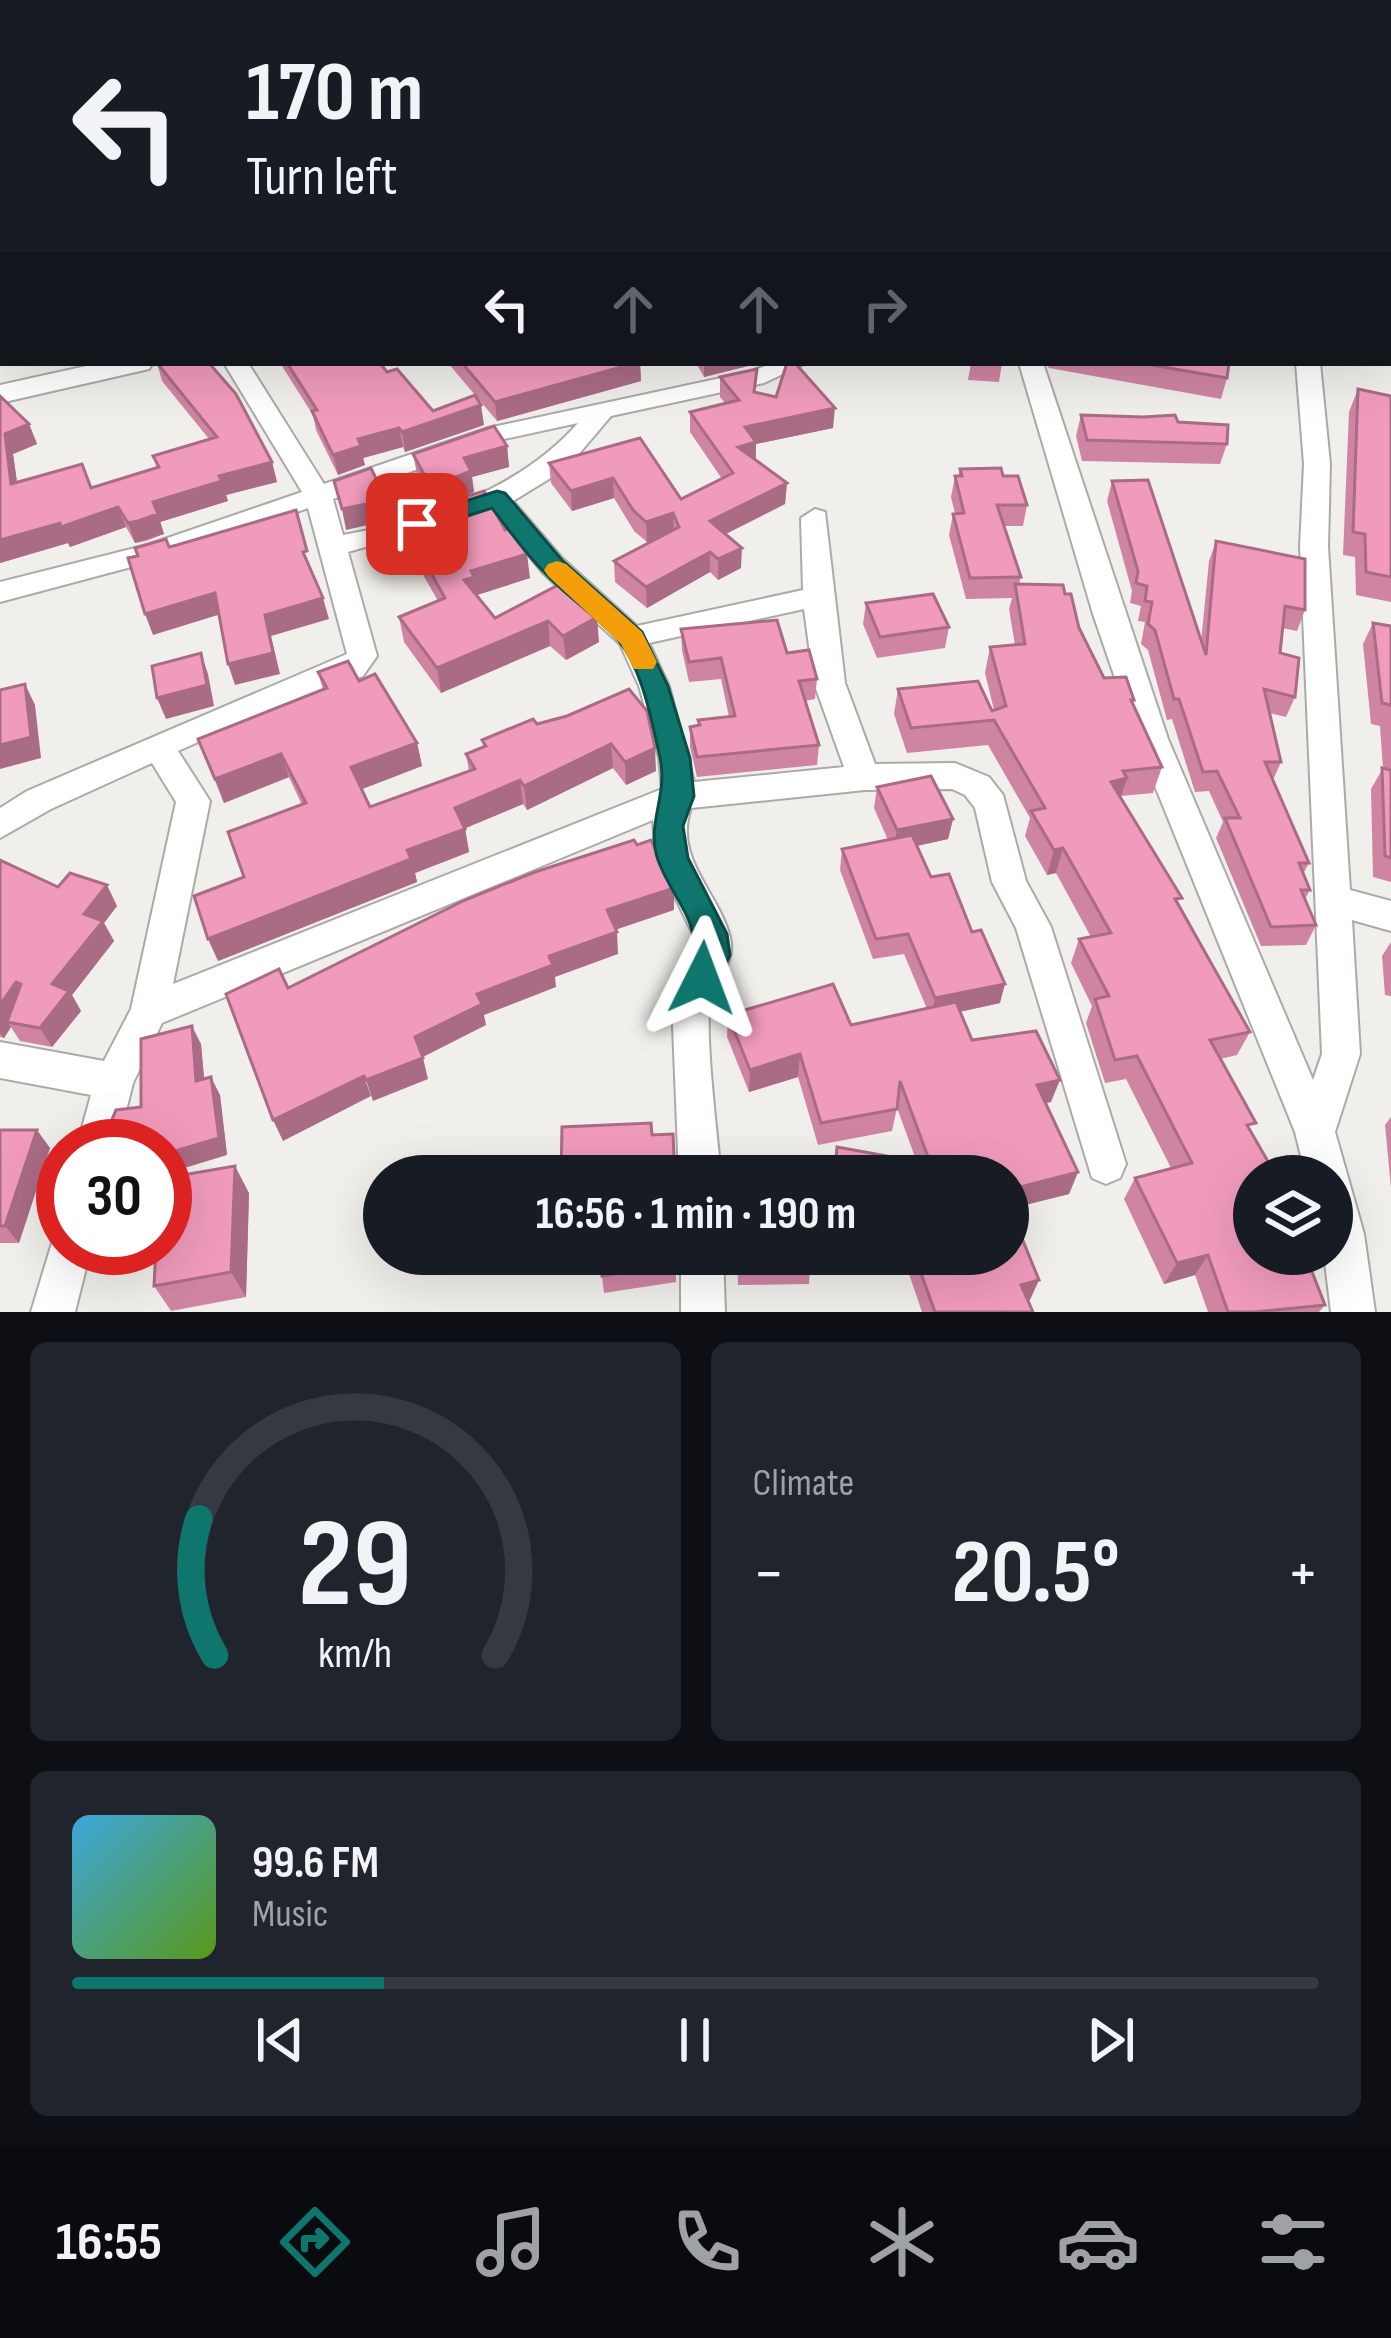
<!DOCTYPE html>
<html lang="en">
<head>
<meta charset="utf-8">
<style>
	body { margin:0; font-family:"Sofia Sans Condensed",sans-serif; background:#20242c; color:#f1f3f6; height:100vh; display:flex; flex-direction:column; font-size:45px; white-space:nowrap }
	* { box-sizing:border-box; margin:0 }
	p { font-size:39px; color:#9ea1a6 }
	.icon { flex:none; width:66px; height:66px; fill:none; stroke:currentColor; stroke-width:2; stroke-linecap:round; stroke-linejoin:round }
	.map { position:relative; height:1312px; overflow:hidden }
	.drawer { display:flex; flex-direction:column; gap:30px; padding:30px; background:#0d0f14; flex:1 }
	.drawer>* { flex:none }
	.hud { position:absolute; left:0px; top:0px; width:1392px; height:366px; box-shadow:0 12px 48px #0002; background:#171b24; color:#f1f3f6; overflow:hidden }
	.tools { position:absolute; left:1233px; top:1155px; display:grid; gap:24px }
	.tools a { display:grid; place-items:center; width:120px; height:120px; border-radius:50%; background:#171b24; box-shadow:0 12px 48px #0002; font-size:60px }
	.speed { position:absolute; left:36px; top:1119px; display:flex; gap:24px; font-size:60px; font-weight:700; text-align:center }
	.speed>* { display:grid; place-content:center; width:156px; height:156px; border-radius:50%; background:#171b24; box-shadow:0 12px 48px #0002; line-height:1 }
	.speed .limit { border:18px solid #d22; background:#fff; color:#111 }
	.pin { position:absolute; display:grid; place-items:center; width:102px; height:102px; color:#fff; margin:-51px; border-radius:24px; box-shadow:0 6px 18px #0006 }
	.me { position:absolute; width:132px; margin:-66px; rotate:3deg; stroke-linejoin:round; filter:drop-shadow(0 0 9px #0008) }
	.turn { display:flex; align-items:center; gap:42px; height:252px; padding:0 48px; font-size:54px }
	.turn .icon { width:156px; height:156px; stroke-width:2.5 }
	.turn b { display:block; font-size:84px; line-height:102px }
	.lanes { display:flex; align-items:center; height:114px; padding:0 48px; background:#0003; justify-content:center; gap:60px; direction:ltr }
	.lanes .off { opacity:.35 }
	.big { font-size:90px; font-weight:700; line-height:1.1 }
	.drawer .widget { flex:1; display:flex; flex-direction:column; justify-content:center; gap:18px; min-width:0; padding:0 42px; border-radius:18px; background:#20242c }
	.drawer .dial { align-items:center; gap:0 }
	.dial svg { height:312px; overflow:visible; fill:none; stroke:#363941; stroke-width:7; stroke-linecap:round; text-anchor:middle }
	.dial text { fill:#f1f3f6; stroke:none }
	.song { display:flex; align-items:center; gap:36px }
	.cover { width:144px; height:144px; border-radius:18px; background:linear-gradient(135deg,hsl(200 70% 55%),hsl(90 70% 35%)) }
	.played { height:12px; border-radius:6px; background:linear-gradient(90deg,#0f766e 25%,#363941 25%) }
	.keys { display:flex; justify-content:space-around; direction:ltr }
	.heat { display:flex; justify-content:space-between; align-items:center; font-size:66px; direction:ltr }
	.drawer .tiles { flex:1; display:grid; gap:30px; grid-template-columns:1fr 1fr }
	.widget:last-child { grid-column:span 2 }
	.trip { position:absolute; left:363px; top:1155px; width:666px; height:120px; border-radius:60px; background:#171b24; box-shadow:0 12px 48px #0002; font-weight:700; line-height:120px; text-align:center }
	.dock { display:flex; height:192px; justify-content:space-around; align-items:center; background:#090b0e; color:#9ea1a6 }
	.dock .icon { width:84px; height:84px }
	.dock .active { color:#0f766e }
	.dock b { font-size:54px; color:#f1f3f6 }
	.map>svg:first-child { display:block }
</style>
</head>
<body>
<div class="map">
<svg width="1391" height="1312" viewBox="0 0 1391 1312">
	<rect width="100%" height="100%" fill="#f1efeb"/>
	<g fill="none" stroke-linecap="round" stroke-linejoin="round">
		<defs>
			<g id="minor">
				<path d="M113 0H129L130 3H114Z"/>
				<rect x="1389" y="180" width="2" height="12"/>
				<path d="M1389 321 1391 322V342L1389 341Z"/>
				<path d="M224 363H248L324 484 488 428 749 372 773 363H806L764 383 611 416 567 468 513 501 563 559 637 626 803 590 801 518 815 509 825 512 845 683 875 764 955 763 989 777 1003 795 1026 881 1051 927 1126 1164 1120 1178 1106 1184 1092 1178 1016 928 992 882 975 808 965 795 952 789 865 790 691 808C673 858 718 891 730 937 736 962 718 976 711 998 703 1024 718 1141 721 1176H679L672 1001 696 954 693 934 656 858 653 820 162 1023 133 1083 117 1146H77L91 1095 0 1078V1042L104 1061 131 1009 176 802 152 763 51 809 0 838V808L27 791 347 654 308 508 165 558 0 602V582L147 545 302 492ZM578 423C519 490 429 520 343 535L333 499 504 439ZM492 510 543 573 620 644 639 686 659 758 662 789 173 984 210 801 178 751 279 706 363 676 377 656 348 552ZM804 609 814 683 844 767 694 782 669 686 649 643Z"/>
				<path d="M1019 363H1043L1168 739 1313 1080 1322 1054 1300 547 1304 464 1296 363H1320L1330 464 1328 547 1350 890 1391 901V931L1352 920 1360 1054 1335 1132 1364 1234 1375 1312H1331L1324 1254H1332V1176H1306L1295 1132 1136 739 1093 614Z"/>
				<path d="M63 1230V1248H91L75 1312H31L55 1233Z"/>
				<path d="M681 1254H723L725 1312H681Z"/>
			</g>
			<g id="tertiary">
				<rect x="1389" y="341" width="2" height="16"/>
				<path d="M100 363H153L149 369 0 403V385Z"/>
			</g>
		</defs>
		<use href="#minor" stroke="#acaaa6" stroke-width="4"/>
		<use href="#tertiary" stroke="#acaaa6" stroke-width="4"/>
		<use href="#minor" fill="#fff" fill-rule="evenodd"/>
		<use href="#tertiary" fill="#fff" fill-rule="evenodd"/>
	</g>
	<g fill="#cf85a2">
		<path d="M154 0H717V3H155Z"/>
		<path d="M741 0H1381L1391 3V87L1389 91V3H745Z"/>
		<path d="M157 363 272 462 277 482 226 495 228 501 160 522 164 534 146 541 135 543 126 527 70 547 68 543 0 563V396L29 424 37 444 13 454 17 482 91 488 157 468 153 456 209 439 162 381Z"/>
		<path d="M280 363H380L387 372 433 411 475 395 448 363H640L641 381 497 421 476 396 484 425 405 452 403 447 363 458 365 465 338 475 316 430 313 415Z"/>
		<path d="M696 363H760L704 377Z"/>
		<path d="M971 363H1002L999 382 968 380Z"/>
		<path d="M1045 363H1229L1227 378 1221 399 1049 368Z"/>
		<path d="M720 377 833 428 756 444V460L787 483 785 504 725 534 741 568 718 580 710 572 647 608 615 582 614 561 655 539 647 542 634 531 614 498 572 511 551 483 549 463 640 438 681 499 722 479 690 432V412L725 403 720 397Z"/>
		<path d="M1358 389 1391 396V602L1356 595 1355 557 1343 555 1349 412Z"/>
		<path d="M1081 415 1178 422 1227 444 1220 464 1082 461 1076 436Z"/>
		<path d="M507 446 509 467 472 477 474 492 452 501 530 578 477 595 495 618 560 584 599 642 566 660 550 646 441 693 404 642 399 617 438 601 405 543 400 518 442 507 441 505 435 507 417 474 413 454Z"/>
		<path d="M960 469 1003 476 1027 505 1023 526H1004L1021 577 1019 584 1065 594 1104 678 1134 700 1133 705 1162 767 1153 793 1121 796V797L1250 1032 1237 1055 1220 1059 1251 1132 1254 1176 1325 1305 1319 1312H1208L1195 1275 1164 1284 1124 1199 1135 1178 1171 1168 1126 1079 1105 1083 1086 1023 1092 1006 1071 963 1079 939 1091 937 1056 873 1047 875 1025 836 1030 818 988 745 907 753 894 714 898 689 994 710 985 673 990 647 1015 645 1009 609 1012 598 966 599 949 535 953 514H955L951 497 955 476H958Z"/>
		<path d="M1112 481 1201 642 1209 561 1216 541 1305 610 1297 631 1282 628 1280 653 1295 697 1286 717 1269 713 1281 762 1273 780 1309 863 1303 874 1310 890 1305 899 1316 925 1306 945 1261 946 1216 838 1223 822 1209 791 1195 792 1172 719 1167 720 1148 650 1141 644 1145 622 1138 621 1141 606 1130 603 1132 591 1107 501Z"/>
		<path d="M866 603 949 627 945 648 877 658 863 624Z"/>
		<path d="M1373 623 1391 626V882L1373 877 1371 789 1383 768 1380 726 1371 724 1363 644Z"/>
		<path d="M681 629 787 653 817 679 815 699 805 701 819 745 817 765 697 777 690 747V727L698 726V720L729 717 721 679 689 682 682 650Z"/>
		<path d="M318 672 359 681 417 743 422 766 362 789 370 807 469 771 466 754 483 747 482 740 567 716 656 771 626 785 613 768 527 810 523 804 465 828 469 852 415 873 417 882 218 961 244 877 302 805 289 777 224 803 198 739 323 690Z"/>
		<path d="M877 787 953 819 948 839 917 846 931 877 1000 1003 960 1012 972 1040 1051 1102 1045 1103 1078 1172 1069 1194 1010 1209 1039 1280 1028 1300 1033 1312H922L909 1274 812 1254H1008V1176H922L897 1108 892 1131 818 1145 798 1077 749 1092 727 1037 728 1015 851 1025 927 1009 904 954 873 959 840 870 842 849 888 840 874 808Z"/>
		<path d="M0 860 58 887 117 906 104 923 114 941 72 995 81 1011 52 1047 20 1041 11 1027 4 1038 0 1037Z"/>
		<path d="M1391 942V996L1385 995 1382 956Z"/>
		<path d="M201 1044 204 1079 220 1095 227 1155 165 1146H101Z"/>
		<path d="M1391 1117V1188L1385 1125Z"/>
		<path d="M0 1130 50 1148 19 1243H0Z"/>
		<path d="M249 1193 246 1297 171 1311 154 1286Z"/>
		<path d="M676 1254V1282L604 1293 602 1276Z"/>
		<path d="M737 1254H811L809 1284 738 1285Z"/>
	</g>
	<g fill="#a96c84">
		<path d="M0 241 3 243V261L0 262Z"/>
		<path d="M3 326V348L0 349V327Z"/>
		<path d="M636 363H640L641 381 497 421 495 402Z"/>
		<path d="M704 363H760L704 377Z"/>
		<path d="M481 405 484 425 405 452 402 432Z"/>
		<path d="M835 408 833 428 756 444 755 463 738 447 745 427Z"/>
		<path d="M29 424 37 444 13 454 20 504 11 484 5 434Z"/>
		<path d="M399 428 403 447 363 458 365 465 338 475 333 455 358 439Z"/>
		<path d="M507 446 509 467 472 477 474 492 435 507 431 487 464 458Z"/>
		<path d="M272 462 277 482 226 495 228 501 160 522 153 502 219 476Z"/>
		<path d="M613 478 614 498 572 511 571 491Z"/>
		<path d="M787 483 785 504 710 542V521Z"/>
		<path d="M386 500 390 520 346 530 342 509Z"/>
		<path d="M118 507 126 527 70 547 61 527Z"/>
		<path d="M673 513 674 534 647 542 646 522Z"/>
		<path d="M158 514 164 534 135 543 128 523Z"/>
		<path d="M60 523 68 543 0 563V540Z"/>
		<path d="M742 548 741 568 718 580V559Z"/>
		<path d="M710 552V572L647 608 646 587Z"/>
		<path d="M527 554 530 578 477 595 464 580 471 571Z"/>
		<path d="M215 593 221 614 153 635 145 614Z"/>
		<path d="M323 598 329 619 271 636 280 674 235 685 228 664 265 615Z"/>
		<path d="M597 617 599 642 566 660 563 636Z"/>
		<path d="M548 621 550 646 441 693 437 668Z"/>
		<path d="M201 653 208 674 214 706 166 719 157 698Z"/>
		<path d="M25 684 35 705 41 758 0 769V745Z"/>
		<path d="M417 743 422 766 357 791 351 767Z"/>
		<path d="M611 744 613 768 527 810 524 786Z"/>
		<path d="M655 748 656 771 626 785 625 762Z"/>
		<path d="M281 754 289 777 224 803 215 779Z"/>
		<path d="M1127 778 1119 803 1111 782Z"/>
		<path d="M520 780 523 804 461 830 465 829 469 852 415 873 417 882 218 961 208 939 407 850 455 808Z"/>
		<path d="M953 819 948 839 893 851 897 830Z"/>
		<path d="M1063 848 1056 873 1047 875 1054 850Z"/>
		<path d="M107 885 117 906 104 923 114 941 72 995 81 1011 52 1047 40 1028 52 984 84 914Z"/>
		<path d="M674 888V910L609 932 607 910Z"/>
		<path d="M617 932 618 954 555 977 556 987 484 1015 486 1025 421 1058 415 1037 477 994 549 956Z"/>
		<path d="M16 982 28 1002 7 1022 11 1027 4 1038 0 1033V1005Z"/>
		<path d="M1005 984 1000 1003 930 1018 935 998Z"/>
		<path d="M192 1026 201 1044 206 1099 196 1081Z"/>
		<path d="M800 1054 798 1077 749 1092 750 1070Z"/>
		<path d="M423 1058 428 1079 373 1101 366 1080Z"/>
		<path d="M364 1076 371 1096 283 1141 273 1120Z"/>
		<path d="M211 1077 220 1095 227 1155 165 1174V1154Z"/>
		<path d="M1060 1080 1051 1102 1029 1107 1037 1085Z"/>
		<path d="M37 1130 50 1148 19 1243 5 1226Z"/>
		<path d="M674 1157V1176H664L663 1160Z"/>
		<path d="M235 1166 249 1193 246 1297 231 1272Z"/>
		<path d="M1078 1172 1069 1194 1008 1209V1190Z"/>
		<path d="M145 1248H158L162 1274Z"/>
		<path d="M1208 1255 1195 1275 1164 1284 1177 1263Z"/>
		<path d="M1039 1280 1030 1300 1013 1304 1021 1285Z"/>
	</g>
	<g fill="#f19bbc" stroke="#a96c84" stroke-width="3">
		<path d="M0 0H79L81 3H3V81L0 82V22H2Z"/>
		<path d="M157 0H678L679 3H163Z"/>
		<path d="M759 0H1381L1391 3V82L1389 85V3H760Z"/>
		<path d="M0 102 3 112V242L0 241Z"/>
		<path d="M157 363H209L236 394 272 462 219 476 222 481 153 502 158 514 138 521 128 523 118 507 61 527 60 523 0 540V396L29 424 5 434 11 484 82 464 91 488 159 467 153 456 217 437Z"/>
		<path d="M287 363H380L387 372 397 369 433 411 475 395 481 405 402 432 399 428 358 439 361 446 333 455 312 411 317 410Z"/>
		<path d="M462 363H636L495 402Z"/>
		<path d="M787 363H795L835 408 745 427 756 442 738 447 787 483 710 521 742 548 718 559 710 552 646 587 614 561 679 527 673 513 646 522 633 510 613 478 571 491 549 463 640 438 681 499 733 473 690 412 739 400 720 377 757 369 754 392 776 397Z"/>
		<path d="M1140 363H1229L1227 378Z"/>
		<path d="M1358 389 1391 396V577L1366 572 1365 534 1353 532Z"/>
		<path d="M1081 415 1143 417 1175 415 1178 422 1228 425 1227 444 1087 440Z"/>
		<path d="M494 426 507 446 464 458 471 471 431 487 413 454Z"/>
		<path d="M371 468 386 500 342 509 334 481Z"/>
		<path d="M1001 468 1003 476H1018L1027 505H997L1021 577 970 578 953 514 964 513 955 476H962L960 469Z"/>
		<path d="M1148 480 1206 655 1216 541 1305 559V610L1285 606 1280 653 1299 658 1295 697 1264 689 1281 762H1265L1309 863H1299L1310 890H1301L1316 925 1271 927 1225 818H1240L1217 771 1203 772 1179 699H1174L1155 630 1148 624 1152 602 1145 601 1147 586 1136 583 1138 571 1112 481Z"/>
		<path d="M484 491 505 530 511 528 527 554 471 571 474 577 464 580 495 618 560 584 597 617 563 636 548 621 437 668 399 617 445 598 400 518 443 507 441 504Z"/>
		<path d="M296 510 307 551 303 552 323 598 265 615 273 653 228 664 215 593 145 614 128 558 138 556 135 548 166 539 169 547 177 545Z"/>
		<path d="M1015 584 1063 585 1065 594H1071L1079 628 1104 678 1126 677 1134 700H1131L1162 767 1123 771 1127 778 1111 782 1182 898 1175 899 1250 1032 1210 1040 1256 1123 1247 1125 1274 1172 1264 1176H1254V1254H1305L1325 1305 1254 1312H1228L1208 1255 1177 1263 1135 1178 1192 1163 1137 1056 1115 1060 1095 999 1109 996 1079 939 1111 933 1063 848 1054 850 1031 811 1045 808 994 720 911 728 898 689 978 681 992 711 1006 706 990 647 1025 644Z"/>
		<path d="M933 594 949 627 880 637 866 603Z"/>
		<path d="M777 620 787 653 809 650 817 679 799 681 819 745 697 757 690 727 700 725 698 720 735 716 721 658 689 662 681 629Z"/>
		<path d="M1373 623 1391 626V707V705L1382 703Z"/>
		<path d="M201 653 207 685 157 698 152 666Z"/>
		<path d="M348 661 359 681 375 674 417 743 351 767 370 807 475 769 466 754 486 746 482 740 533 719 537 724 567 716 629 689 647 711 655 748 625 762 611 744 524 786 520 780 455 808 465 829 407 850 411 859 208 939 194 896 244 877 228 832 306 803 281 754 215 779 198 739 327 688 318 672Z"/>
		<path d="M25 684 31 737 0 745V690Z"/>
		<path d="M1382 768 1391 770V858L1385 856Z"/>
		<path d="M931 776 953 819 897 830 877 787Z"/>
		<path d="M912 835 931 877 949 874 972 932 981 930 1005 984 935 998 908 934 876 939 842 849Z"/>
		<path d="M634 840 637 845 651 840 674 888 607 910 617 932 549 956 553 965 477 994 482 1004 415 1037 423 1058 366 1080 364 1076 273 1120 226 994 279 969 288 988 465 900 535 872Z"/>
		<path d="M0 860 58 887 70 873 107 885 84 914 103 921 52 984 69 991 40 1028 7 1022 21 984 16 982 0 1005Z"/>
		<path d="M833 984 851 1025 956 1002 972 1040 1036 1031 1060 1080 1037 1085 1078 1172 1008 1190V1176H935L900 1081 897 1109 821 1123 800 1054 750 1070 728 1015Z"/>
		<path d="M192 1026 196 1081 211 1077 219 1138 165 1154V1146H149V1140L101 1146 116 1110 141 1107V1039Z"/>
		<path d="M651 1123 652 1135 673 1134 674 1157 663 1160 665 1173H679V1176H561L562 1127Z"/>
		<path d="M0 1130H37L5 1226H0Z"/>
		<path d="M837 1147 892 1157 890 1176H736V1170L835 1169Z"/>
		<path d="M235 1166 231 1272 154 1286 156 1248H165V1178Z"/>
		<path d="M1008 1204 1039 1280 1021 1285 1033 1312H935L914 1254H1008Z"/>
		<path d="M599 1254H676V1265L602 1276Z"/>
		<path d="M739 1254H811L812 1264 739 1265Z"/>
	</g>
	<path fill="#0f766e" stroke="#0a4d48" stroke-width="3" d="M497 491 505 493 562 560 642 632 668 686 690 758 694 796 683 826 688 858 727 934 730 955 714 988 702 992 690 988 686 978C710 927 675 906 658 860 645 822 670 796 659 753 651 718 642 669 619 641 597 616 567 597 544 572 525 553 509 530 492 508L417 532 405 524 409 519Z"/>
	<path fill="#f59e0b" d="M557 561 566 564 642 632 657 662 653 669H634L621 644 548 576 544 570 548 564Z"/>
</svg>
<div class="tools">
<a><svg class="icon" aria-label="layers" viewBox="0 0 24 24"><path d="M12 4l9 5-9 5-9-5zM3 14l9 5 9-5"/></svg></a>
</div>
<div class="speed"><div class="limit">30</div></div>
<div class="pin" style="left:417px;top:524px;background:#d93025"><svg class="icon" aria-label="arrive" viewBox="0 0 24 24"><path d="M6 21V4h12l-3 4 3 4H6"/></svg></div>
<svg class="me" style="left:702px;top:978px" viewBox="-20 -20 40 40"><path d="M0-17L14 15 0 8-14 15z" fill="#0f766e" stroke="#fff" stroke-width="4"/></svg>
<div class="trip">16:56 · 1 min · 190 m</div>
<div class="hud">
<div class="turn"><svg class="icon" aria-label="left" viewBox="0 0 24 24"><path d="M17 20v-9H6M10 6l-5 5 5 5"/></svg><div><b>170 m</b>Turn left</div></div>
<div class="lanes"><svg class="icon" aria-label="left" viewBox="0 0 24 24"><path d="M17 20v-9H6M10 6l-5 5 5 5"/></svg><svg class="icon off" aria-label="ahead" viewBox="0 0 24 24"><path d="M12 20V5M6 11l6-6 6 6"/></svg><svg class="icon off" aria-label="ahead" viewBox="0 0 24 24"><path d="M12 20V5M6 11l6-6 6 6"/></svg><svg class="icon off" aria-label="right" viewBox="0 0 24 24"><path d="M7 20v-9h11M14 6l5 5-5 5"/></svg></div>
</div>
</div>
<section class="drawer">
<div class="tiles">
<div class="widget dial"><svg viewBox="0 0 100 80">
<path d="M14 69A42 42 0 1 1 86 69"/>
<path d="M14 69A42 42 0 0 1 10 34" stroke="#0f766e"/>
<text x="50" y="56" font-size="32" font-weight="700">29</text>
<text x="50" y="72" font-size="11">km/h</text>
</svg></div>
<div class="widget"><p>Climate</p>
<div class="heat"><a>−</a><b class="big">20.5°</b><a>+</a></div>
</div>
<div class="widget">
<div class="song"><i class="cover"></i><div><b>99.6 FM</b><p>Music</p></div></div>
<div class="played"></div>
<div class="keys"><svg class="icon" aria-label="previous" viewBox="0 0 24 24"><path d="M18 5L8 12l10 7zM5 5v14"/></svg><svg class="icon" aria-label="pause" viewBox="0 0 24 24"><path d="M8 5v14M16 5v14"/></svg><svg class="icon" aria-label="next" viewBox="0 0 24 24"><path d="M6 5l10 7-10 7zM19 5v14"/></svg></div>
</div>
</div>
</section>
<nav class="dock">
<b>16:55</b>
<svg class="icon active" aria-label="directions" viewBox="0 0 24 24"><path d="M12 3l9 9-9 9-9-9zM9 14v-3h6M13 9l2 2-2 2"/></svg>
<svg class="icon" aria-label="music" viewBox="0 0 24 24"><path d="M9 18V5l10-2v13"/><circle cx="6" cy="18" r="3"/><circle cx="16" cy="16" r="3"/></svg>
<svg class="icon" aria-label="phone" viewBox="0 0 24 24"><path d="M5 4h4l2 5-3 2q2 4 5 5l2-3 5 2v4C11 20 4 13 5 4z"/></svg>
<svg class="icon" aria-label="climate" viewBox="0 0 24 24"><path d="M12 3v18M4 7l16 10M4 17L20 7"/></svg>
<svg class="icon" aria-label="car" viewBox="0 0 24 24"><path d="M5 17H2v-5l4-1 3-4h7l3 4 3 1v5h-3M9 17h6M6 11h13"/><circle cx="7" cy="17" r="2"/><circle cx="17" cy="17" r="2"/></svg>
<svg class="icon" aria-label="filters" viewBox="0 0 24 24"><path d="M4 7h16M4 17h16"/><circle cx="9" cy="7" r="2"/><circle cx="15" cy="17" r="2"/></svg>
</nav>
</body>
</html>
